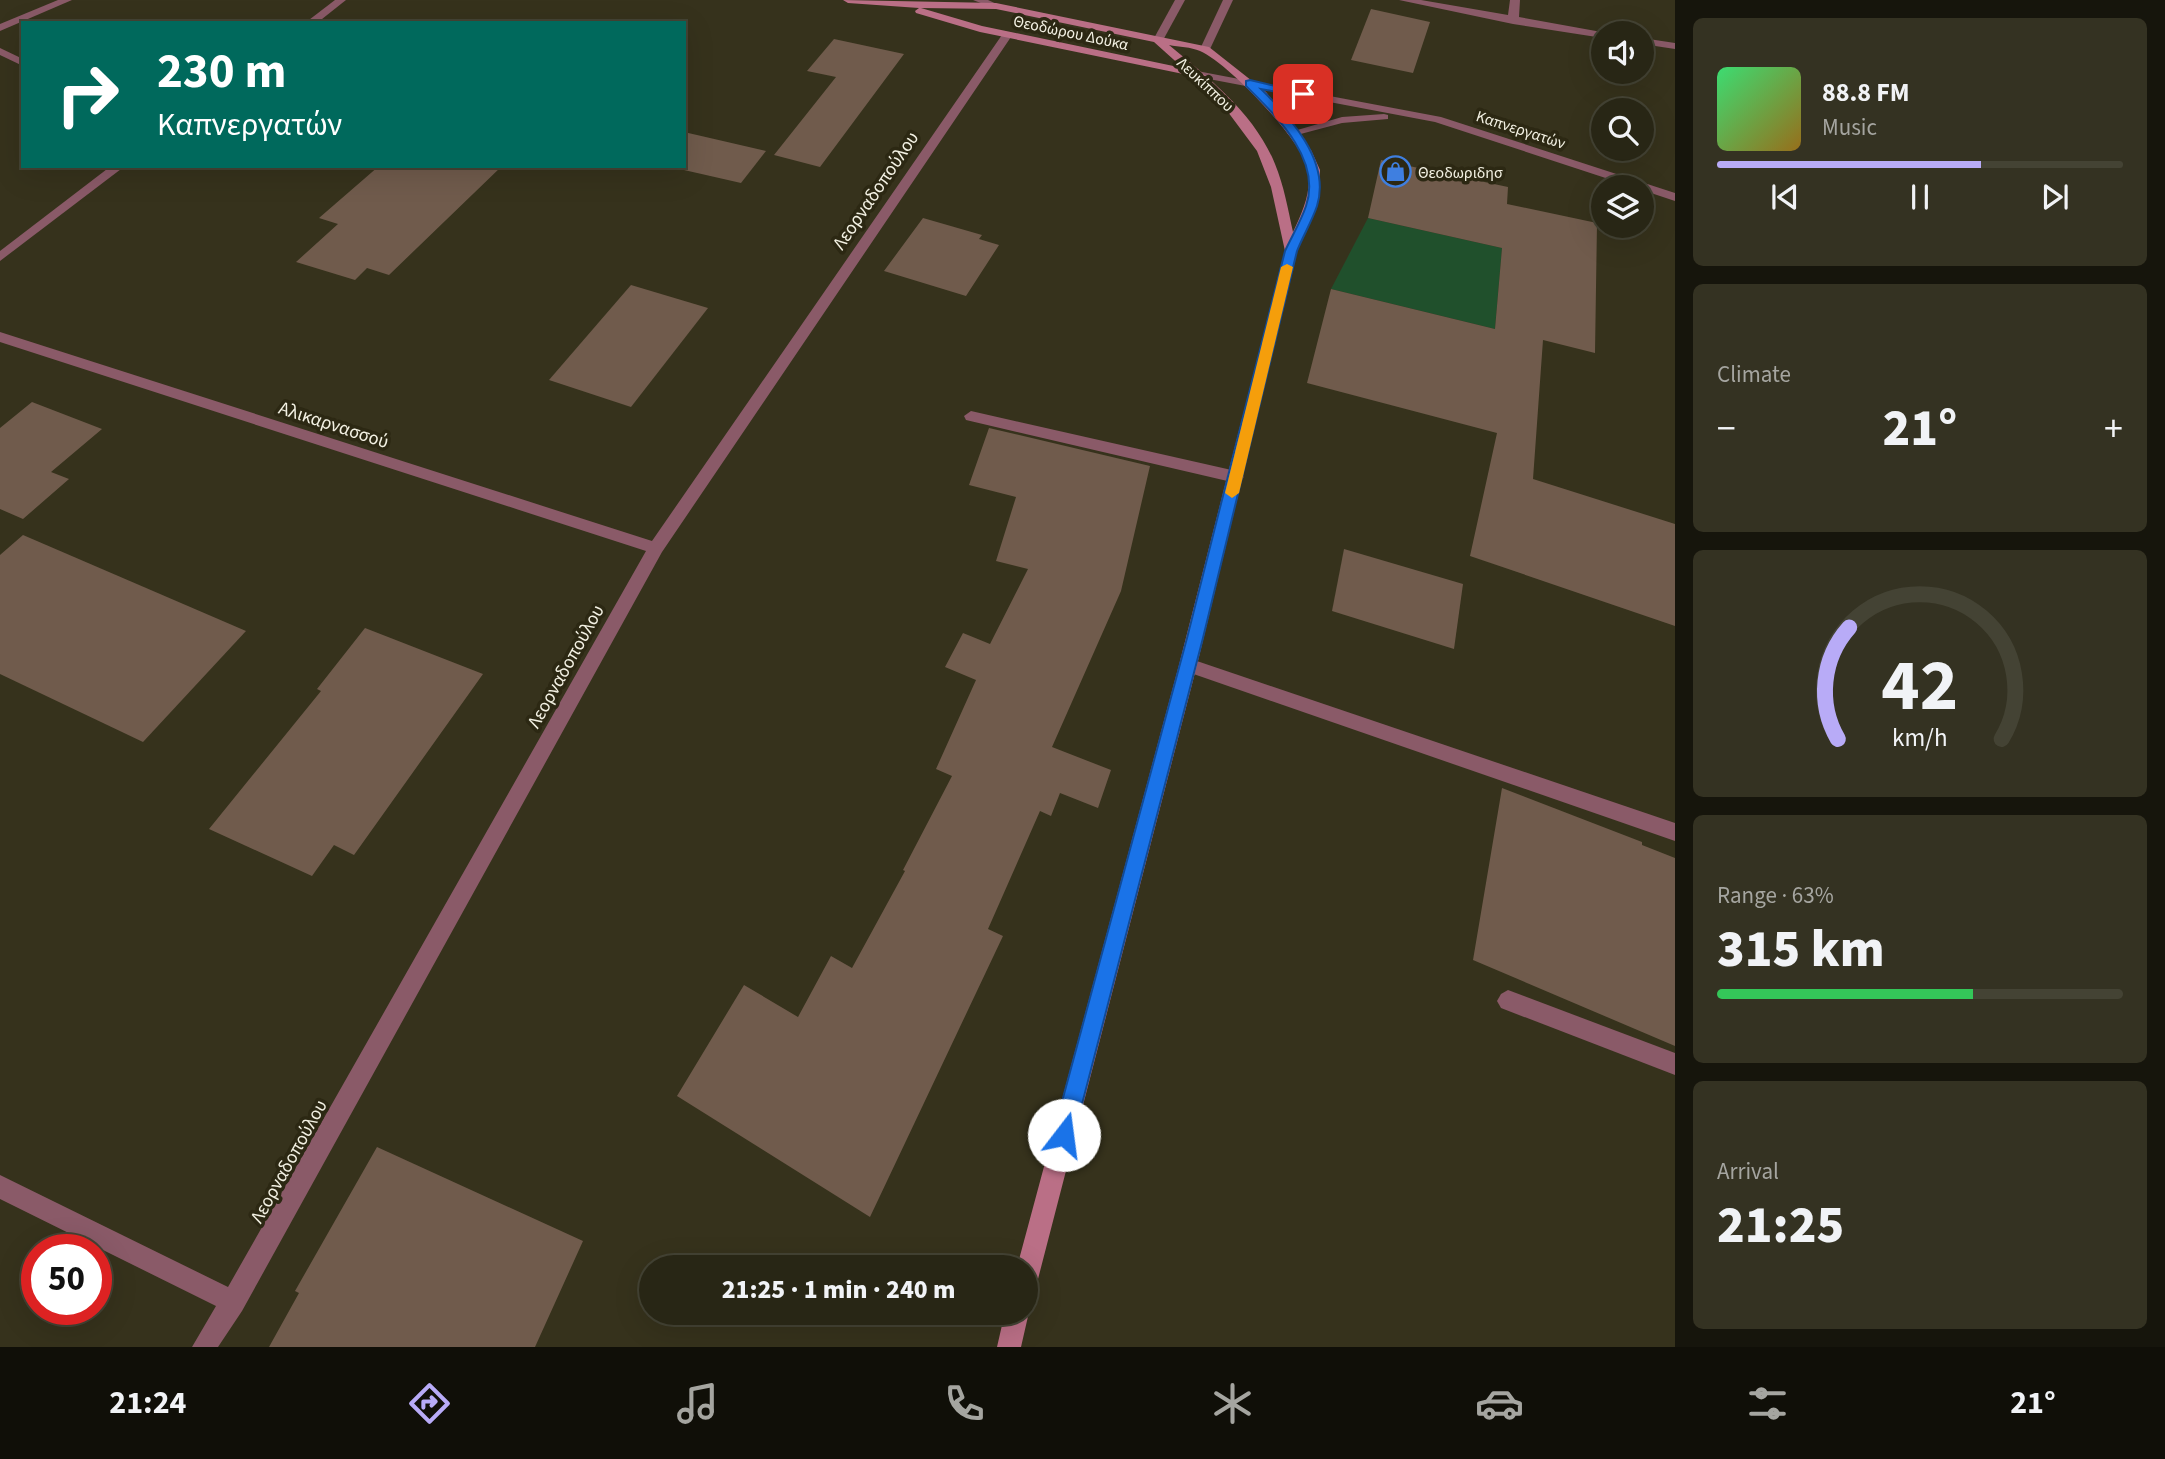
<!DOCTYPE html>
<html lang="en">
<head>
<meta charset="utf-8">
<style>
	body { margin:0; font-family:"Source Sans 3",sans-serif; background:#343222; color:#f1f3f6; height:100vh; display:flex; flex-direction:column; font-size:26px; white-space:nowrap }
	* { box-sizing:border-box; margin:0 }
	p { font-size:23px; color:#a5a5a0 }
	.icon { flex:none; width:38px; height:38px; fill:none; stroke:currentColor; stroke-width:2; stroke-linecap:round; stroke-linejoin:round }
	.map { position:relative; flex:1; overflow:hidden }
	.details { display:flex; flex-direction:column; gap:18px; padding:18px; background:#16150c; width:490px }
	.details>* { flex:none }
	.top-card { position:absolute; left:21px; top:21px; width:665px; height:147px; border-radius:0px; box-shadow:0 7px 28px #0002,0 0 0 2px #444334; background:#00695c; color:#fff; overflow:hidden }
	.tools { position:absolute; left:1591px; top:21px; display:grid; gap:14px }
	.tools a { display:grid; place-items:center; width:63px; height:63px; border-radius:50%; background:#282615; box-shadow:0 7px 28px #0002,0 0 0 2px #444334; font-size:35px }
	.speed { position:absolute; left:21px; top:1234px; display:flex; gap:14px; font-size:35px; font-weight:700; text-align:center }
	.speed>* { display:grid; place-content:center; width:91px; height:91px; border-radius:50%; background:#282615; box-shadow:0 7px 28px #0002,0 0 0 2px #444334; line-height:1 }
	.speed .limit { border:10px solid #d22; background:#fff; color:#111 }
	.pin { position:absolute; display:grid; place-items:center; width:60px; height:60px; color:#fff; margin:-30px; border-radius:14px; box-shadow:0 4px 10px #0006 }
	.me { position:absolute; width:77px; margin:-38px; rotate:15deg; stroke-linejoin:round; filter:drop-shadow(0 0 5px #0008) }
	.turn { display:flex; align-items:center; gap:24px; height:147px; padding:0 21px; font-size:32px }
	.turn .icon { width:91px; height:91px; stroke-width:2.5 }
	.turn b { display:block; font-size:49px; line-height:60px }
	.big { font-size:52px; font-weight:800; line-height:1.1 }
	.details .tile { flex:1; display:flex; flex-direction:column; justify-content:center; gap:10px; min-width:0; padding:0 24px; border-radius:10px; background:#343222 }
	.details .dial { align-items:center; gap:0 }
	.dial svg { height:182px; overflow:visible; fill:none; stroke:#444334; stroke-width:7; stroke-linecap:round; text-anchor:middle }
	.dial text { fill:#f1f3f6; stroke:none }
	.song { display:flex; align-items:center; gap:21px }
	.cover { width:84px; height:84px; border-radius:10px; background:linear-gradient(135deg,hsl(140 70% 55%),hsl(40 70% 35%)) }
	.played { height:7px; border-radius:4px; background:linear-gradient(90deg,#b8abf7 65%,#444334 65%) }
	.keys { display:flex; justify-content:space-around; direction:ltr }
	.heat { display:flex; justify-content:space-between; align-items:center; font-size:38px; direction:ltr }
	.charge { height:10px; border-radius:5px; background:linear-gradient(90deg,#34c759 63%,#444334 0) }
	.trip { position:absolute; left:639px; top:1255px; width:399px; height:70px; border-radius:35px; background:#282615; box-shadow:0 7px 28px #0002,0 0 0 2px #444334; font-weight:800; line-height:70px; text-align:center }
	.menu { display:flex; height:112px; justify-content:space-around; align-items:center; background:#100f08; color:#a5a5a0 }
	.menu .icon { width:49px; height:49px }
	.menu .selected { color:#b8abf7 }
	.menu b { font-size:32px; color:#f1f3f6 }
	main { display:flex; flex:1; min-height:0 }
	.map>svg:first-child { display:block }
</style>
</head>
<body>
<main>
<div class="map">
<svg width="1675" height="1347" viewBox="0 0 1675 1347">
	<rect width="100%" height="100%" fill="#36321c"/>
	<path fill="#20502c" d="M1368 218 1502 248 1495 329 1331 289Z"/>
	<g fill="#705b4c">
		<path d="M1371 9 1430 22 1413 73 1351 60Z"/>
		<path d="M834 39 904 54 820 167 774 155 836 77 807 71Z"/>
		<path d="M684 132 766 151 741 183 684 170Z"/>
		<path d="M1381 160 1508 187 1507 204 1597 223 1595 353 1543 340 1533 479 1675 524V626L1470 556 1497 433 1307 383 1331 289 1495 329 1502 248 1368 218Z"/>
		<path d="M379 166H502L389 275 367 268 355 280 296 262 338 224 319 218Z"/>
		<path d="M923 218 982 235 979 239 999 245 966 296 884 271Z"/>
		<path d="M631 285 708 308 631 407 549 380Z"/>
		<path d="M32 402 102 429 51 472 69 479 23 519 0 509V428Z"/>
		<path d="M989 428 1150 466 1121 591 1052 747 1111 770 1098 808 1060 793 1051 816 1040 811 988 929 1003 936 870 1217 677 1096 744 985 798 1017 831 956 852 968 905 871 903 870 952 776 936 769 976 680 945 667 963 633 990 644 1028 569 996 561 1016 497 969 485Z"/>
		<path d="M23 535 246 631 143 742 0 674V555Z"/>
		<path d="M1344 549 1463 584 1454 649 1332 611Z"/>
		<path d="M365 628 483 674 354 855 334 845 312 876 209 829 321 691 317 689Z"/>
		<path d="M1502 788 1642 842V845L1675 858V1046L1473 960Z"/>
		<path d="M377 1147 583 1241 535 1347H269L299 1293 295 1291Z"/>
	</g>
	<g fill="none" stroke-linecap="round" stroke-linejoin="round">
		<g fill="#8a5a68" fill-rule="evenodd">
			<path d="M1188 658 1675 823V841L1182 670 1179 665 1182 660Z"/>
			<path d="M1508 990 1675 1053V1075L1501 1008 1497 1001 1501 994Z"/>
		</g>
		<g fill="#8a5a68" fill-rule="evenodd">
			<path d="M58 0H72L0 31V24Z"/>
			<path d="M335 0H346L317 23H305Z"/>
			<path d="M1399 0H1421L1508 15 1510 0H1520L1519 17 1607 33H1603V38L1513 24Z"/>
			<path d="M1004 32 1013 34 662 552 242 1311 218 1347H192L216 1306 0 1199V1175L228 1287 646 551 0 342V332L652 541Z"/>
			<path d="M1642 38 1675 43V49L1642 44Z"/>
			<path d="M0 48 23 59V66L0 55Z"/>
			<path d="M111 166H125L0 261V251Z"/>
			<path d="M971 411 1236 471 1244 477 1236 483 966 420 964 416Z"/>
		</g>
		<g fill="#8a5a68" fill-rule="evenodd">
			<path d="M973 0H988L1001 6 996 9Z"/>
			<path d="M1175 0H1185L1162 42H1154L1153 40Z"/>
			<path d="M1223 0H1233L1210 49 1201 51 1200 49Z"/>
			<path d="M1197 71 1441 117 1675 193V201L1642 190V187H1633L1435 122 1193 76V72Z"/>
			<path d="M1384 114 1388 115V119L1342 123 1293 136 1287 133 1342 117Z"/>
		</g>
		<g fill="#ba6f86" fill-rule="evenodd">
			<path d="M843 0 996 3 1209 47 1266 92 1311 150 1320 170 1318 204 1297 251 1197 665 1038 1279 1035 1288 1026 1291V1267H1017L1179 665 1285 251 1271 187 1257 151 1225 108 1193 76 980 32 916 13 915 11 919 8 848 3ZM921 8 996 9 1154 42 1183 68 982 26ZM1169 45C1179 47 1191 47 1200 51 1228 63 1303 141 1308 170 1312 191 1302 213 1293 232 1288 209 1284 186 1275 164 1255 114 1209 78 1169 45Z"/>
			<path d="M1026 1303 1029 1312 1021 1347H997L1005 1312H1026Z"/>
		</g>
	</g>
	<path fill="#1a73e8" stroke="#114b97" stroke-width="2" d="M1250 80 1308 94 1303 97 1261 89C1290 117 1331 161 1317 206 1312 221 1303 236 1297 251L1203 638 1074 1135 1071 1142 1064 1145 1056 1142 1053 1135 1187 638 1285 251C1292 236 1301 221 1306 206 1322 159 1276 116 1246 86V81Z"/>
	<path fill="#f59e0b" d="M1287 264 1293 267 1239 493 1232 498 1225 493 1281 267Z"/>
	<defs>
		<symbol id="shop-ring" viewBox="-11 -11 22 22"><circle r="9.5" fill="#2c2813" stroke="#3f7fe0" stroke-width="1.5"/><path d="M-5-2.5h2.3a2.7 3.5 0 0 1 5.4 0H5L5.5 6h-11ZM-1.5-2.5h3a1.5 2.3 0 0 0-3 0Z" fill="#3f7fe0"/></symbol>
	</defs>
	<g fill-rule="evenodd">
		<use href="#shop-ring" x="1378" y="154" width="35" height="35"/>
	</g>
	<g text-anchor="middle" stroke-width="7" stroke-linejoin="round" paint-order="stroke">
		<g font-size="16" fill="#f3f1e3" stroke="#2c2813">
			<text transform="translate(1071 32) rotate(12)" y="6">Θεοδώρου Δούκα</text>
			<text transform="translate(1206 84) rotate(43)" y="6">Λευκίππου</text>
			<text transform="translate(1521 129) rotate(18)" y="6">Καπνεργατών</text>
		</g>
		<g font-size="16" fill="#f3f1e3" stroke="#2c2813" text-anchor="start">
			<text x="1418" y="178">Θεοδωριδησ</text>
		</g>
		<g font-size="19" fill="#f3f1e3" stroke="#2c2813">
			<text transform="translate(875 190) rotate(-56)" y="7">Λεορναδοπούλου</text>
			<text transform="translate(334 424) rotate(18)" y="7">Αλικαρνασσού</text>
			<text transform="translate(565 666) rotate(-61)" y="7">Λεορναδοπούλου</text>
			<text transform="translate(288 1161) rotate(-61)" y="7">Λεορναδοπούλου</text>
		</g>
	</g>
</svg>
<div class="tools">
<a><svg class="icon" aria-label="sound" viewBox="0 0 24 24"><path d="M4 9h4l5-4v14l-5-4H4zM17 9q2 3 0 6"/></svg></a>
<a><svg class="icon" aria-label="search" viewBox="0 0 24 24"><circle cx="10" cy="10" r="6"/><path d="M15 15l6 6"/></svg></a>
<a><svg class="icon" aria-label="layers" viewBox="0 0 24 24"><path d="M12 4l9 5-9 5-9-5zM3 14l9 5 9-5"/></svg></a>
</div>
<div class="speed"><div class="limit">50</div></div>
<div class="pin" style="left:1303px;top:94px;background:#d93025"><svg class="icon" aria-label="arrive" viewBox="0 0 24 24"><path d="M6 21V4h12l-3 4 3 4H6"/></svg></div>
<svg class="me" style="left:1064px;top:1135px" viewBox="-20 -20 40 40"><circle r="19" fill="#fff"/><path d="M0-13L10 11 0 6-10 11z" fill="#1a73e8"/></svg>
<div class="trip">21:25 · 1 min · 240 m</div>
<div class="top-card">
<div class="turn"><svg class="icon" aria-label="right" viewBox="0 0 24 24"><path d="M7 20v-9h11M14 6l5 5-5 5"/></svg><div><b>230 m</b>Καπνεργατών</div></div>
</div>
</div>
<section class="details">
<div class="tile">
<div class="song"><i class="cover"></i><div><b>88.8 FM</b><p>Music</p></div></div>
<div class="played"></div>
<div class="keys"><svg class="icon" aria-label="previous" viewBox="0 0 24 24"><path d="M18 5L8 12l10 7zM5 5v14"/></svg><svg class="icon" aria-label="pause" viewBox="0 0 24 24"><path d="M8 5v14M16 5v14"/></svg><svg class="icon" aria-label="next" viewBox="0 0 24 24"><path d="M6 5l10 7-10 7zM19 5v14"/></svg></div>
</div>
<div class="tile"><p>Climate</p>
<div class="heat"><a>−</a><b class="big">21°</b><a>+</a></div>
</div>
<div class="tile dial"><svg viewBox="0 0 100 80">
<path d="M14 69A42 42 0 1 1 86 69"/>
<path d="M14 69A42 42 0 0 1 19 20" stroke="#b8abf7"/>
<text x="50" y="56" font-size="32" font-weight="700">42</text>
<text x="50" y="72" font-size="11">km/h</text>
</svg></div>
<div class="tile"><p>Range · 63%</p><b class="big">315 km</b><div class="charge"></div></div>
<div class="tile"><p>Arrival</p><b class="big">21:25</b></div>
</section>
</main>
<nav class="menu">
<b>21:24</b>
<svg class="icon selected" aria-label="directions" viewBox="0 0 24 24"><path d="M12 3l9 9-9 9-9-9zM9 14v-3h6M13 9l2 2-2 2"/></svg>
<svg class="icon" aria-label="music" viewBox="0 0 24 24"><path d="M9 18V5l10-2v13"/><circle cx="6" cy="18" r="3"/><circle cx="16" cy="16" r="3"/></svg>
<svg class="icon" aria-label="phone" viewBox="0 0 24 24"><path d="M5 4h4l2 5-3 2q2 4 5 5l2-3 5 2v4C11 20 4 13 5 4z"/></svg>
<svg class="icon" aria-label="climate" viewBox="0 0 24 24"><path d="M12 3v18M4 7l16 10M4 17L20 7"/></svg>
<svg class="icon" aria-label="car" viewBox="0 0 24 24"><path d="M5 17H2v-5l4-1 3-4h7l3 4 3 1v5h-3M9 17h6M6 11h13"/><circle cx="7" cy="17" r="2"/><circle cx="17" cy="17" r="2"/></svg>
<svg class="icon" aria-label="filters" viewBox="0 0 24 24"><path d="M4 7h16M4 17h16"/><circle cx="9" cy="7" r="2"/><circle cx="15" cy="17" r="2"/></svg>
<b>21°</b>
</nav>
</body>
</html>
